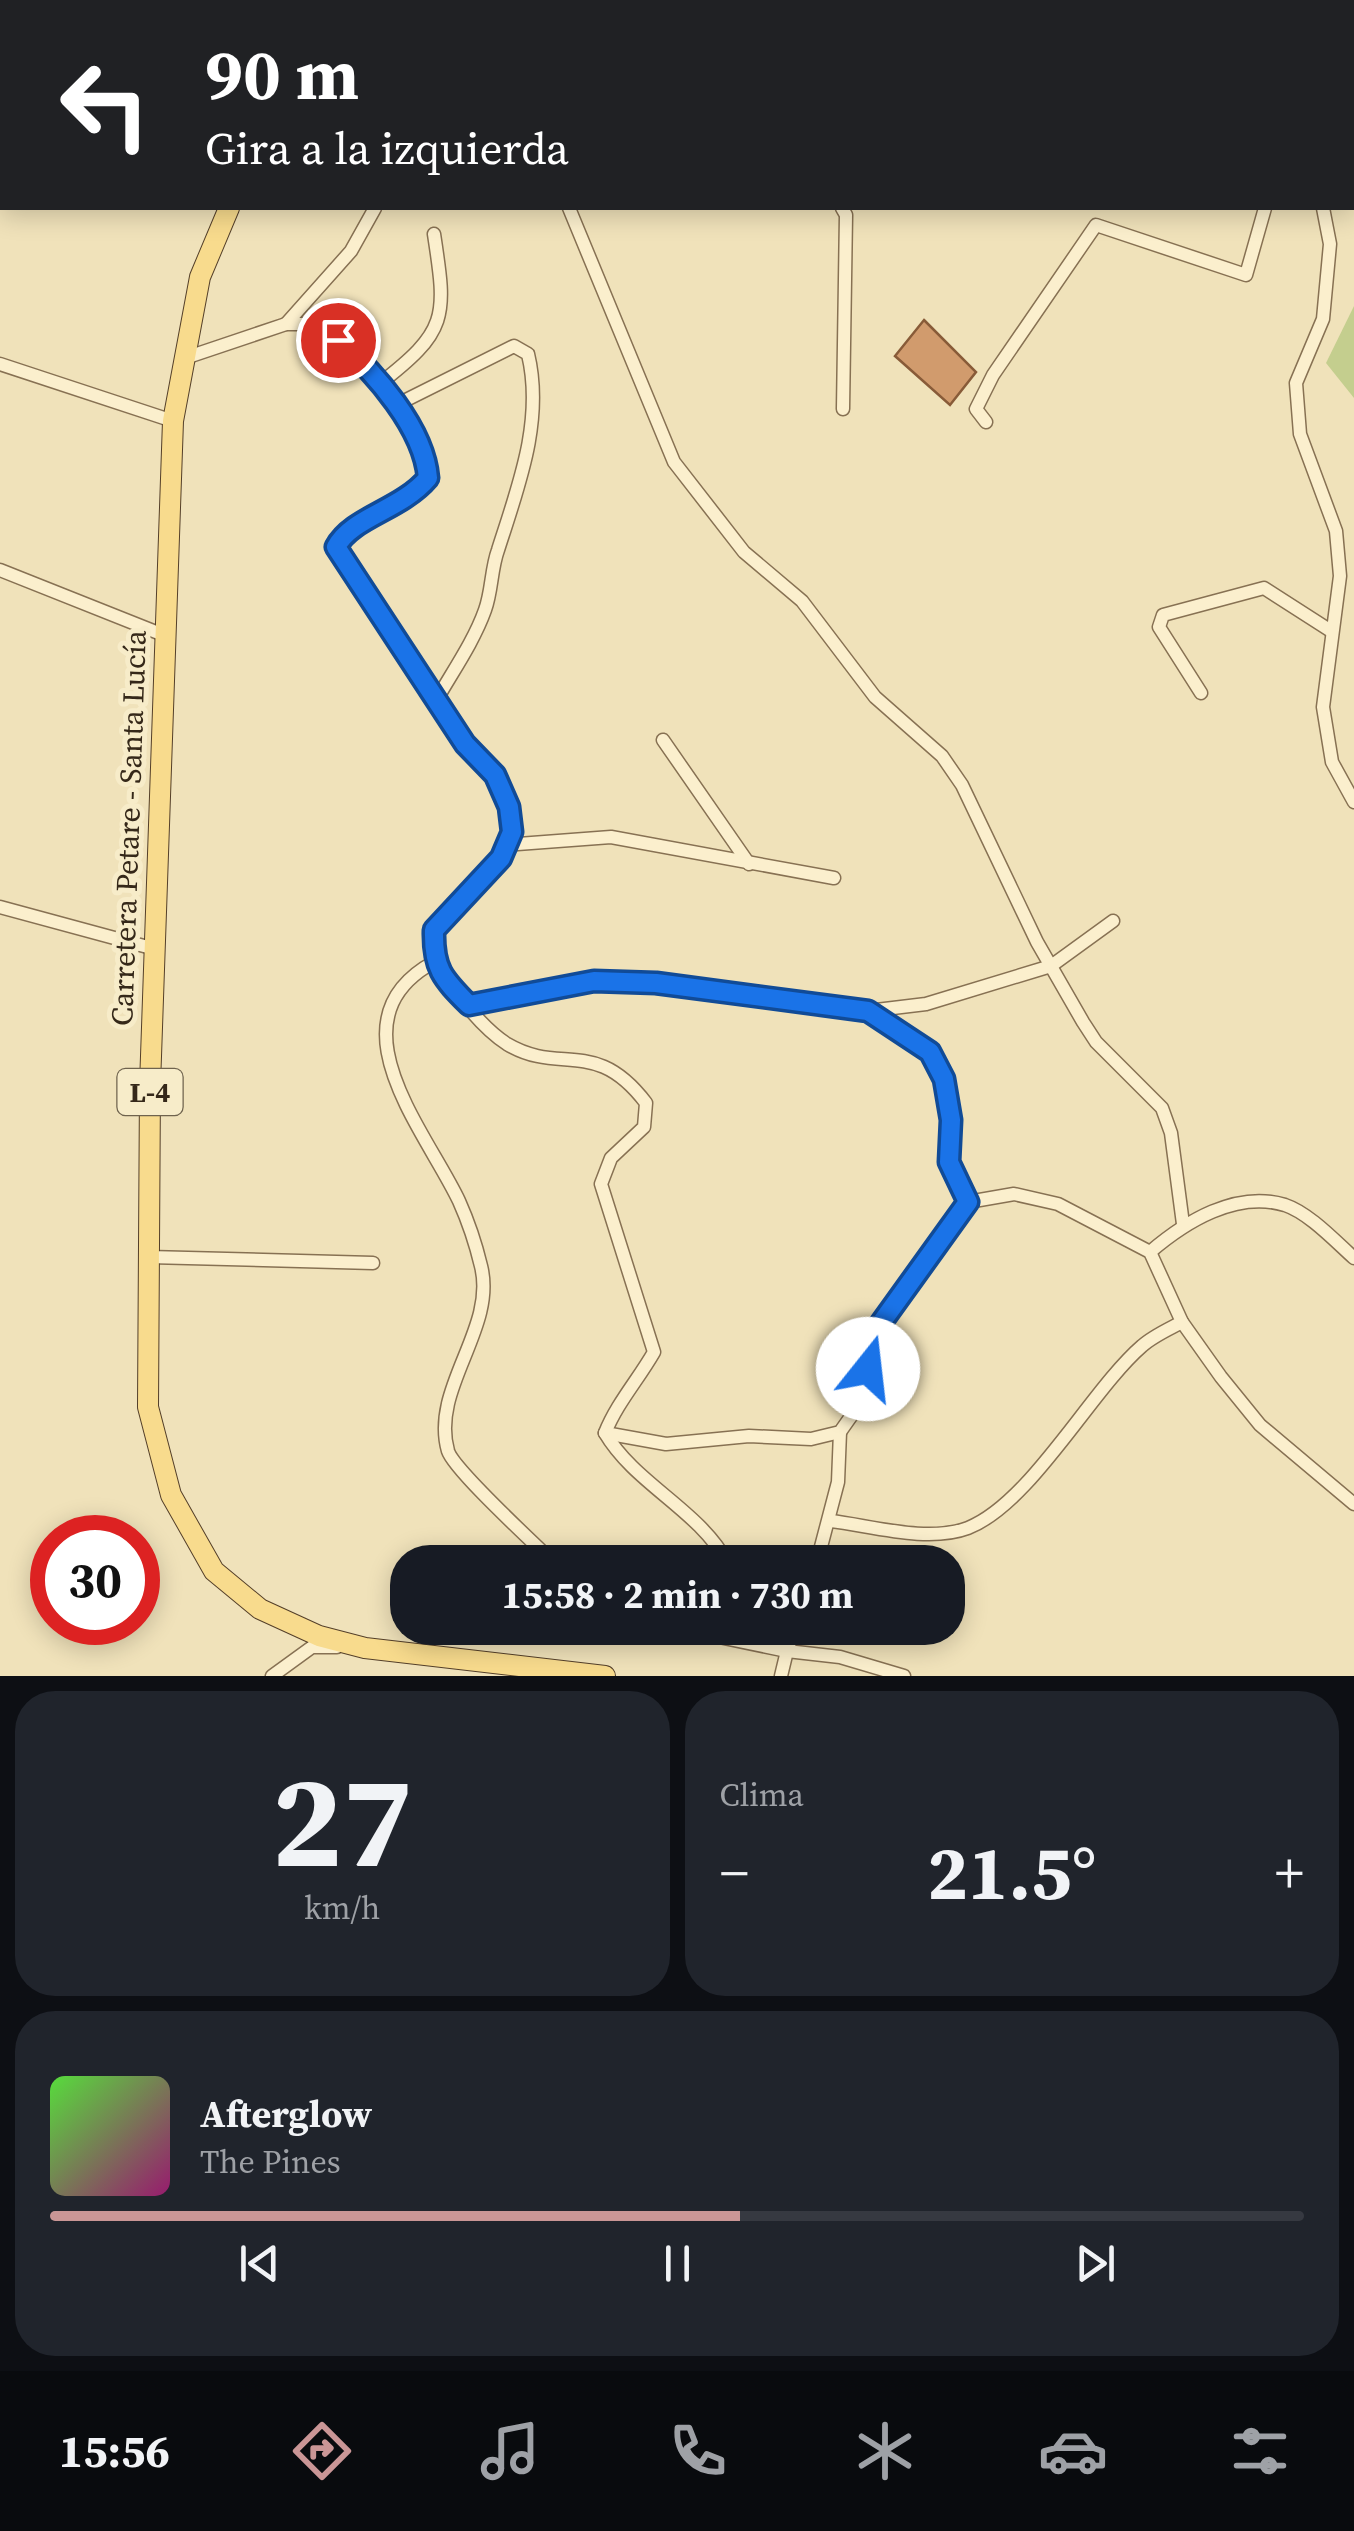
<!DOCTYPE html>
<html lang="es">
<head>
<meta charset="utf-8">
<style>
	body { margin:0; font-family:"Source Serif 4",serif; background:#20242c; color:#f1f3f6; height:100vh; display:flex; flex-direction:column; font-size:38px; white-space:nowrap }
	* { box-sizing:border-box; margin:0 }
	p { font-size:32px; color:#9ea1a6 }
	.icon { flex:none; width:55px; height:55px; fill:none; stroke:currentColor; stroke-width:2; stroke-linecap:round; stroke-linejoin:round }
	.map { position:relative; height:1676px; overflow:hidden }
	.sheet { display:flex; flex-direction:column; gap:15px; padding:15px; background:#0d0f14; flex:1 }
	.sheet>* { flex:none }
	.hud { position:absolute; left:0px; top:0px; width:1355px; height:210px; box-shadow:0 5px 25px #0003; background:#202124; color:#fff; overflow:hidden }
	.speed { position:absolute; left:30px; top:1515px; display:flex; gap:20px; font-size:50px; font-weight:700; text-align:center }
	.speed>* { display:grid; place-content:center; width:130px; height:130px; border-radius:50%; background:#171b24; box-shadow:0 5px 25px #0003; line-height:1 }
	.speed .limit { border:15px solid #d22; background:#fff; color:#111 }
	.pin { position:absolute; display:grid; place-items:center; width:85px; height:85px; color:#fff; margin:-42px; border:5px solid #fff; border-radius:50%; box-shadow:0 2px 10px #0007 }
	.me { position:absolute; width:110px; margin:-55px; rotate:16deg; stroke-linejoin:round; filter:drop-shadow(0 0 8px #0008) }
	.turn { display:flex; align-items:center; gap:35px; height:210px; padding:0 40px; font-size:45px }
	.turn .icon { width:130px; height:130px; stroke-width:2.5 }
	.turn b { display:block; font-size:70px; line-height:85px }
	.big { font-size:75px; font-weight:700; line-height:1.1 }
	.sheet .tile { flex:1; display:flex; flex-direction:column; justify-content:center; gap:15px; min-width:0; padding:0 35px; border-radius:40px; background:#20242c }
	.sheet .dial { align-items:center; gap:0 }
	.dial b { font-size:130px; line-height:1 }
	.song { display:flex; align-items:center; gap:30px }
	.cover { width:120px; height:120px; border-radius:15px; background:linear-gradient(135deg,hsl(110 70% 55%),hsl(320 70% 35%)) }
	.played { height:10px; border-radius:5px; background:linear-gradient(90deg,#ca9696 55%,#363941 55%) }
	.keys { display:flex; justify-content:space-around; direction:ltr }
	.heat { display:flex; justify-content:space-between; align-items:center; font-size:55px; direction:ltr }
	.sheet .tiles { flex:1; display:grid; gap:15px; grid-template-columns:1fr 1fr }
	.tile:last-child { grid-column:span 2 }
	.trip { position:absolute; left:390px; top:1545px; width:575px; height:100px; border-radius:40px; background:#171b24; box-shadow:0 5px 25px #0003; font-weight:700; line-height:100px; text-align:center }
	.dock { display:flex; height:160px; justify-content:space-around; align-items:center; background:#090b0e; color:#9ea1a6 }
	.dock .icon { width:70px; height:70px }
	.dock .active { color:#ca9696 }
	.dock b { font-size:45px; color:#f1f3f6 }
	.map>svg:first-child { display:block }
</style>
</head>
<body>
<div class="map">
<svg width="1354" height="1676" viewBox="0 0 1354 1676">
	<rect width="100%" height="100%" fill="#f0e2ba"/>
	<path fill="#c4ce8e" d="M1354 306V398L1326 363Z"/>
	<path fill="#d19b6d" stroke="#885b38" stroke-width="2.5" d="M924 320 976 372 950 405 895 356Z"/>
	<g fill="none" stroke-linecap="round" stroke-linejoin="round">
		<defs>
			<g id="street">
				<path d="M1011 0V2"/>
				<path d="M1241 0V2"/>
				<path d="M528 2 529 0"/>
				<path d="M569 208 674 462 744 552 802 601 875 697 942 756 962 785 1037 942 1083 1022 1096 1042 1162 1108 1171 1133 1183 1224"/>
				<path d="M842 208 846 215 843 409"/>
				<path d="M1323 208 1330 244 1323 319 1296 383 1300 434 1336 531 1340 576 1323 707 1332 762 1354 802"/>
				<path d="M286 324 351 251 375 208"/>
				<path d="M185 358 286 324H321C362 362 423 419 428 478 401 510 353 517 335 547L465 744 495 775 509 807 512 832 501 858 434 930V962C453 989 479 1026 507 1044 561 1076 595 1036 646 1103L644 1127 611 1158 601 1184 654 1352C638 1380 617 1403 605 1433 635 1484 699 1510 727 1562"/>
				<path d="M0 364 173 421"/>
				<path d="M378 385C448 331 447 318 434 234"/>
				<path d="M394 406 514 346 528 354C544 421 518 487 498 550 491 569 492 591 485 610 474 641 453 671 437 699"/>
				<path d="M986 422 976 409 993 375 1096 225 1246 275 1265 208"/>
				<path d="M0 570 166 636"/>
				<path d="M1201 693 1159 627 1163 615 1264 588 1331 631"/>
				<path d="M663 740 749 864"/>
				<path d="M506 845 611 837 834 878"/>
				<path d="M0 907 155 949"/>
				<path d="M434 962C328 1020 426 1131 459 1201 468 1221 476 1245 481 1266 497 1329 430 1388 448 1451 454 1470 534 1543 553 1562"/>
				<path d="M469 1005 594 981 656 983 868 1011 926 1004 1051 966 1113 921"/>
				<path d="M868 1011 930 1052 944 1079 951 1120 949 1161 968 1202"/>
				<path d="M1150 1252C1185 1222 1236 1190 1285 1205 1309 1213 1335 1241 1354 1258"/>
				<path d="M149 1257 373 1263"/>
				<path d="M605 1433 666 1444 749 1436 811 1439 840 1432 859 1405 875 1329 968 1202 1014 1194 1058 1204 1150 1252 1182 1322 1221 1377 1260 1425 1354 1504"/>
				<path d="M831 1521C872 1526 928 1543 968 1528 1031 1503 1091 1390 1142 1346 1153 1336 1169 1329 1182 1322"/>
				<path d="M817 1562 838 1482 840 1432"/>
				<path d="M676 1628 787 1651 781 1676"/>
				<path d="M770 1628 787 1651 840 1657 904 1676"/>
				<path d="M787 1651 795 1628"/>
				<path d="M272 1676 312 1647H337"/>
			</g>
			<g id="primary">
				<path d="M312 2 313 0"/>
				<path d="M229 208 200 277 173 421 150 1085 148 1407 171 1495 214 1571 260 1609 319 1636 365 1648 605 1676"/>
			</g>
		</defs>
		<use href="#street" stroke="#877153" stroke-width="15"/>
		<use href="#primary" stroke="#543f29" stroke-width="22"/>
		<use href="#street" stroke="#fbefcd" stroke-width="12"/>
		<use href="#primary" stroke="#f8db8d" stroke-width="20"/>
	</g>
	<g fill="none" stroke-linecap="round" stroke-linejoin="round">
		<defs>
			<path id="route" d="M338 340C375 373 424 428 428 478 401 510 352 517 336 547L465 744 495 775 509 807 512 832 501 858 434 930C433 968 442 978 469 1005L594 981 656 983 868 1011 930 1052 944 1079 951 1120 949 1162 968 1202 876 1330 868 1369"/>
		</defs>
		<use href="#route" stroke="#114b97" stroke-width="25"/>
		<use href="#route" stroke="#1a73e8" stroke-width="18"/>
	</g>
	<g text-anchor="middle" stroke-width="10" stroke-linejoin="round" paint-order="stroke">
		<rect fill="#f7ecc9" stroke="#6f634e" stroke-width="2.5" x="117.5" y="1069" width="65" height="46" rx="8"/>
		<g font-size="28" font-weight="bold" fill="#352819">
			<text x="150" y="1102">L-4</text>
		</g>
		<g font-size="30" fill="#352819" stroke="#f7ecc9">
			<text transform="translate(129 828) rotate(-88)" y="10">Carretera Petare - Santa Lucía</text>
		</g>
	</g>
</svg>
<div class="speed"><div class="limit">30</div></div>
<div class="pin" style="left:338px;top:340px;background:#d93025"><svg class="icon" aria-label="arrive" viewBox="0 0 24 24"><path d="M6 21V4h12l-3 4 3 4H6"/></svg></div>
<svg class="me" style="left:868px;top:1369px" viewBox="-20 -20 40 40"><circle r="19" fill="#fff"/><path d="M0-13L10 11 0 6-10 11z" fill="#1a73e8"/></svg>
<div class="trip">15:58 · 2 min · 730 m</div>
<div class="hud">
<div class="turn"><svg class="icon" aria-label="left" viewBox="0 0 24 24"><path d="M17 20v-9H6M10 6l-5 5 5 5"/></svg><div><b>90 m</b>Gira a la izquierda</div></div>
</div>
</div>
<section class="sheet">
<div class="tiles">
<div class="tile dial"><b>27</b><p>km/h</p></div>
<div class="tile"><p>Clima</p>
<div class="heat"><a>−</a><b class="big">21.5°</b><a>+</a></div>
</div>
<div class="tile">
<div class="song"><i class="cover"></i><div><b>Afterglow</b><p>The Pines</p></div></div>
<div class="played"></div>
<div class="keys"><svg class="icon" aria-label="previous" viewBox="0 0 24 24"><path d="M18 5L8 12l10 7zM5 5v14"/></svg><svg class="icon" aria-label="pause" viewBox="0 0 24 24"><path d="M8 5v14M16 5v14"/></svg><svg class="icon" aria-label="next" viewBox="0 0 24 24"><path d="M6 5l10 7-10 7zM19 5v14"/></svg></div>
</div>
</div>
</section>
<nav class="dock">
<b>15:56</b>
<svg class="icon active" aria-label="directions" viewBox="0 0 24 24"><path d="M12 3l9 9-9 9-9-9zM9 14v-3h6M13 9l2 2-2 2"/></svg>
<svg class="icon" aria-label="music" viewBox="0 0 24 24"><path d="M9 18V5l10-2v13"/><circle cx="6" cy="18" r="3"/><circle cx="16" cy="16" r="3"/></svg>
<svg class="icon" aria-label="phone" viewBox="0 0 24 24"><path d="M5 4h4l2 5-3 2q2 4 5 5l2-3 5 2v4C11 20 4 13 5 4z"/></svg>
<svg class="icon" aria-label="climate" viewBox="0 0 24 24"><path d="M12 3v18M4 7l16 10M4 17L20 7"/></svg>
<svg class="icon" aria-label="car" viewBox="0 0 24 24"><path d="M5 17H2v-5l4-1 3-4h7l3 4 3 1v5h-3M9 17h6M6 11h13"/><circle cx="7" cy="17" r="2"/><circle cx="17" cy="17" r="2"/></svg>
<svg class="icon" aria-label="filters" viewBox="0 0 24 24"><path d="M4 7h16M4 17h16"/><circle cx="9" cy="7" r="2"/><circle cx="15" cy="17" r="2"/></svg>
</nav>
</body>
</html>
